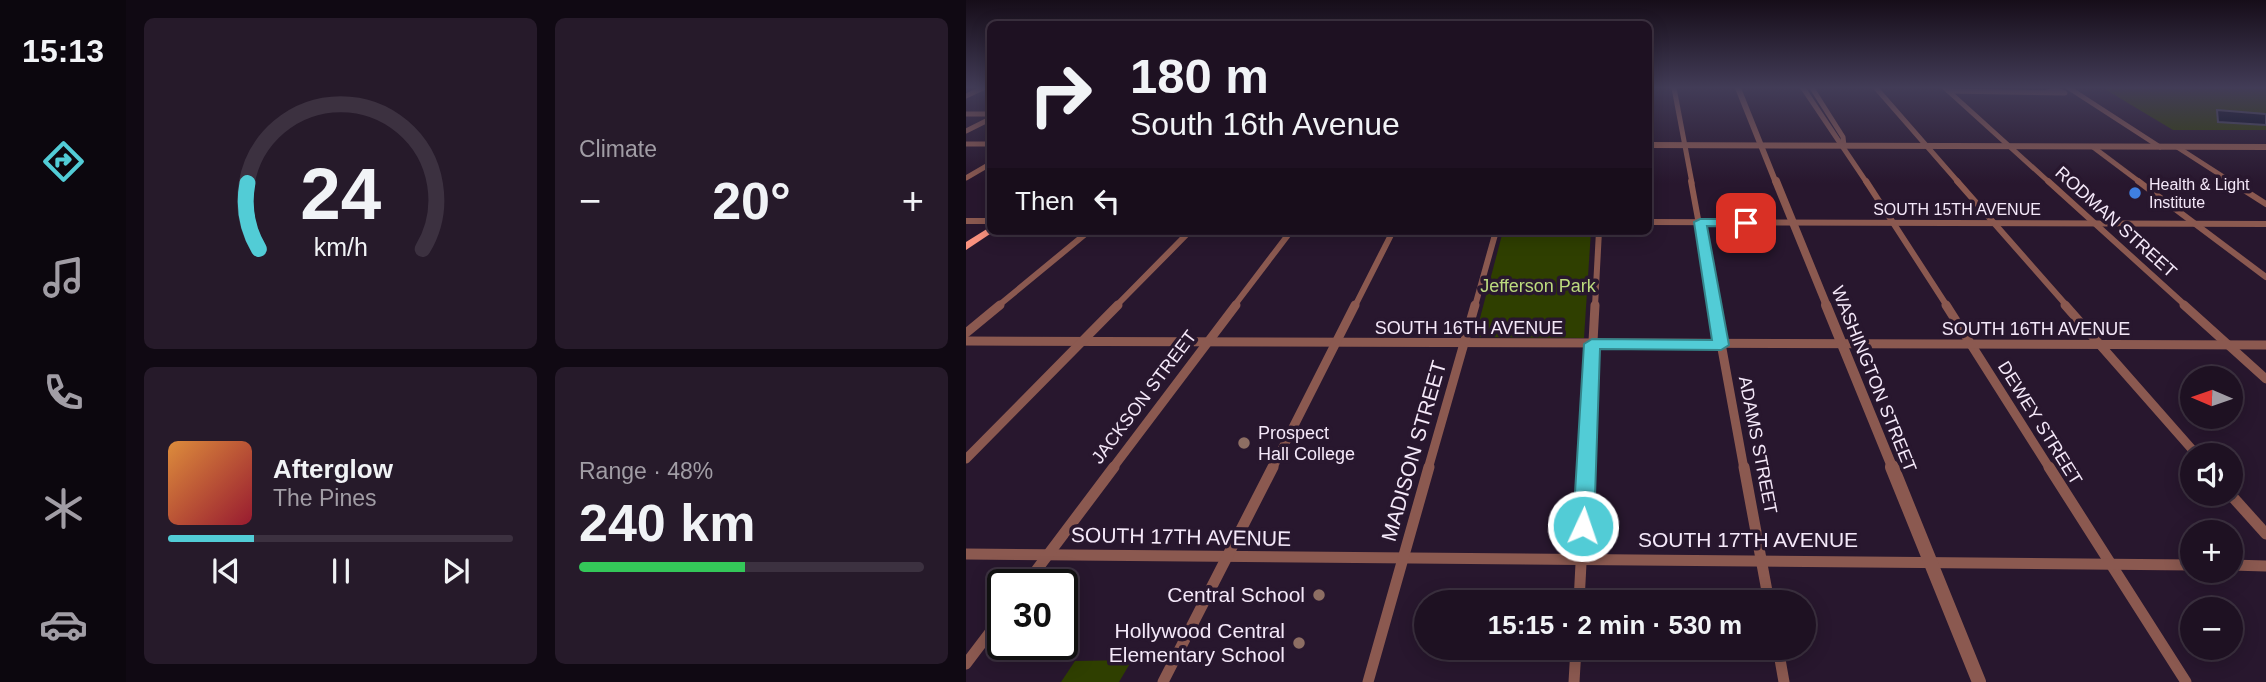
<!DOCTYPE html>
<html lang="en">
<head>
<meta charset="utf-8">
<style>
	body { margin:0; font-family:Arial,sans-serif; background:#261a2a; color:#f1f3f6; height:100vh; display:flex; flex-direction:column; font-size:26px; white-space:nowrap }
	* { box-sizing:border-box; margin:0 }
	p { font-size:23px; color:#a19da5 }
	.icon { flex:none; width:38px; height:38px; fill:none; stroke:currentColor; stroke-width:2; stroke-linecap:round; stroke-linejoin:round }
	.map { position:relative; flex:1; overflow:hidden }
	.sheet { display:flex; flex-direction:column; gap:18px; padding:18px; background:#100913; width:840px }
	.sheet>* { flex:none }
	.hud { position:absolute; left:21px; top:21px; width:665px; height:214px; border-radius:10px; box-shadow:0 4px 18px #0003,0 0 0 2px #3c3140; background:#1e1122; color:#f1f3f6; overflow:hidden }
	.needle { width:46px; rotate:272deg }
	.controls { position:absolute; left:1214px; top:366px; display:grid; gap:14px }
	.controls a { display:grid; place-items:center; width:63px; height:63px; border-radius:50%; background:#1e1122; box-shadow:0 4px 18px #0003,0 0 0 2px #3c3140; font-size:35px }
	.speed { position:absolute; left:21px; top:569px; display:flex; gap:14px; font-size:35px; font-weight:700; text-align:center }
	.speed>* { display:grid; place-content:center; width:91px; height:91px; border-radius:50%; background:#1e1122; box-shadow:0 4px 18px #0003,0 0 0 2px #3c3140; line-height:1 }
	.speed .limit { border:4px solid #111; border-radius:10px; background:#fff; color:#111 }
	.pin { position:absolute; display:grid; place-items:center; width:60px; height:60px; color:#fff; margin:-30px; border-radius:14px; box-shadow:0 4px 10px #0006 }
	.me { position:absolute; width:77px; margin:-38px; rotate:3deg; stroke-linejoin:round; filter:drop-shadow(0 0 5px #0008) }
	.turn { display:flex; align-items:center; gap:24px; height:147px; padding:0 28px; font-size:32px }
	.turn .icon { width:91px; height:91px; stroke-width:2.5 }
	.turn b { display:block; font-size:49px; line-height:60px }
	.then { display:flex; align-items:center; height:66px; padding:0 28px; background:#0003; gap:14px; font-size:26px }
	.big { font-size:52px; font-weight:600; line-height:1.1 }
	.sheet .card { flex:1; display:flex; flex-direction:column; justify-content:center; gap:10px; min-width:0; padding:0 24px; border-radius:10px; background:#261a2a }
	.sheet .dial { align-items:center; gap:0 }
	.dial svg { height:182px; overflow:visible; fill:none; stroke:#3c3140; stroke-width:7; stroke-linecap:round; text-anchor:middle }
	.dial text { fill:#f1f3f6; stroke:none }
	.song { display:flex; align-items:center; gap:21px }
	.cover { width:84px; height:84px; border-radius:10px; background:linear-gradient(135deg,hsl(30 70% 55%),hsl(350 70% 35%)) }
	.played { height:7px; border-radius:4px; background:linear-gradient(90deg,#52ccd6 25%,#3c3140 25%) }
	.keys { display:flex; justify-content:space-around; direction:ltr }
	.heat { display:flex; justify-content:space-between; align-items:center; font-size:38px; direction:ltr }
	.charge { height:10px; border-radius:5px; background:linear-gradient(90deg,#34c759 48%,#3c3140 0) }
	.sheet .tiles { flex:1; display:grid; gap:18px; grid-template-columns:repeat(2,1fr) }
	.trip { position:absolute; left:448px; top:590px; width:402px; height:70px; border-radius:35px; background:#1e1122; box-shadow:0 4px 18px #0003,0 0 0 2px #3c3140; font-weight:600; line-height:70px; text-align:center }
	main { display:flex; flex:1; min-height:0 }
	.tab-bar { display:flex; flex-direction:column; width:126px; justify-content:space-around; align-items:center; background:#0c070e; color:#a19da5 }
	.tab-bar .icon { width:49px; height:49px }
	.tab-bar .on { color:#52ccd6 }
	.tab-bar b { font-size:32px; color:#f1f3f6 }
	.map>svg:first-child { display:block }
</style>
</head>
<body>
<main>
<nav class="tab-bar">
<b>15:13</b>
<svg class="icon on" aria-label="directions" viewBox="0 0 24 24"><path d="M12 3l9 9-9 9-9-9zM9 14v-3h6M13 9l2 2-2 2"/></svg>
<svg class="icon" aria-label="music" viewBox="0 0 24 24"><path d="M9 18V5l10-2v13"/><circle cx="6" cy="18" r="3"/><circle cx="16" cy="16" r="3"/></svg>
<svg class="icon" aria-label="phone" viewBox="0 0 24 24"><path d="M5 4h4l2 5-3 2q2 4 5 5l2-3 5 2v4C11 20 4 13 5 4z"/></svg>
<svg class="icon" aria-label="climate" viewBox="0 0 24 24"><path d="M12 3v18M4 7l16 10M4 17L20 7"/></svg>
<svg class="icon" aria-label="car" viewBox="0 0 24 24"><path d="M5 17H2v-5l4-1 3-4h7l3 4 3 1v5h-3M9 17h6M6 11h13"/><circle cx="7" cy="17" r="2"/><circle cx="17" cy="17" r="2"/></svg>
</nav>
<section class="sheet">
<div class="tiles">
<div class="card dial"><svg viewBox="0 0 100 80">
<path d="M14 69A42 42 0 1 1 86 69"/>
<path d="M14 69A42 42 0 0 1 9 40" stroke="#52ccd6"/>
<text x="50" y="56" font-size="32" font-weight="700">24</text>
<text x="50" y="72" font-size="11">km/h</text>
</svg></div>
<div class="card"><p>Climate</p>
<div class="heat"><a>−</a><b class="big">20°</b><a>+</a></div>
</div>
<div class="card">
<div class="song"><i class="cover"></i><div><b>Afterglow</b><p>The Pines</p></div></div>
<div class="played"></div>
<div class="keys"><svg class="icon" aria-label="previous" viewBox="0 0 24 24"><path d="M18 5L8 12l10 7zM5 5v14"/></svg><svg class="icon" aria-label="pause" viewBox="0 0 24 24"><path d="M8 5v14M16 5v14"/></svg><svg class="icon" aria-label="next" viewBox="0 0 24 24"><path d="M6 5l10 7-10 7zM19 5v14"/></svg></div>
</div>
<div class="card"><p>Range · 48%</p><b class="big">240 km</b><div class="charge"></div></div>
</div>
</section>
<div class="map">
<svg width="1300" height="682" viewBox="0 0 1300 682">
	<rect width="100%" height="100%" fill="#28172e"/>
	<g fill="#2f3f00">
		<path d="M1137 88H1300V130H1207Z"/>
		<path d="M537 231H625L618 338 509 337Z"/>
		<path d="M166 660 153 682H95L109 661Z"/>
	</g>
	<path fill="#00081d" stroke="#494b5f" stroke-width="2" d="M1251 110 1300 114V125L1252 122Z"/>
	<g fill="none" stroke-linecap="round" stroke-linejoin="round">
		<g stroke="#8b5950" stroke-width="5">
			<path d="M708 88 726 183"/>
			<path d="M837 88 901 183"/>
			<path d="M846 88 877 137 878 146"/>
			<path d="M910 88 993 183"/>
			<path d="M979 88 1084 183"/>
			<path d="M1103 88 1194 147"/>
			<path d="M982 91 1099 93 1091 90 1082 92"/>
			<path d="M0 96 17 88"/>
			<path d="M0 114H24"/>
			<path d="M0 131 24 119"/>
			<path d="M0 144H24"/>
			<path d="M1127 147 1175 183"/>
			<path d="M1211 147 1267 183"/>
			<path d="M0 178 24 164"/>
		</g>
		<g stroke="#8b5950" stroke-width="6">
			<path d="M725 181 748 306"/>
			<path d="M900 181 981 306"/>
			<path d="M991 181 1101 306"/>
			<path d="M1082 181 1220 306"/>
			<path d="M1172 181 1300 277"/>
			<path d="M1264 181 1300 204"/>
			<path d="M0 221H24"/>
			<path d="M682 222 1300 224"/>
			<path d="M32 306 123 231"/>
			<path d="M150 306 224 231"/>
			<path d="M268 306 325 231"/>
			<path d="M389 306 427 231"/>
			<path d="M509 306 530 231"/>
			<path d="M629 306 633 231"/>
		</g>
		<g stroke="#8b5950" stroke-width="9">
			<path d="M748 305 778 469"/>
			<path d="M980 305 1084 469"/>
			<path d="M1099 305 1231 455"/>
			<path d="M1218 305 1300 379"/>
			<path d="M0 333 34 305"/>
			<path d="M0 341 1300 345"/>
			<path d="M0 459 152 305"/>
			<path d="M146 469 270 305"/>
			<path d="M306 469 389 305"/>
			<path d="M462 469 509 305"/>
			<path d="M620 469 629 305"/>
		</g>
		<g stroke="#8b5950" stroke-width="11">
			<path d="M778 467 803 602"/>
			<path d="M1083 467 1220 682"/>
			<path d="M1264 494 1300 534"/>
			<path d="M0 554 1227 565"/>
			<path d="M1265 565 1300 566"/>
			<path d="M60 584 148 467"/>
			<path d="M613 602 620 467"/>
			<path d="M812 648 818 682"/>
			<path d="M0 664 37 615"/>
			<path d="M197 682 307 467"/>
			<path d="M402 682 463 467"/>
			<path d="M608 682 610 648"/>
		</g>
		<g stroke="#8b5950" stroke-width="6">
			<path d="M772 88 810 183"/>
			<path d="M682 145 1300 147"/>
		</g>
		<path stroke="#8b5950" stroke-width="8" d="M810 181 861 306"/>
		<path stroke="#8b5950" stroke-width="10" d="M860 305 927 469"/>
		<path stroke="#8b5950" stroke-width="14" d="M926 467 1013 682"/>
		<path fill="#fa927f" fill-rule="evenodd" d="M24 227V231L27 232 0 250V242Z"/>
	</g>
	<linearGradient id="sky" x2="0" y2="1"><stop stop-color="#160d19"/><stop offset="0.48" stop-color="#423c57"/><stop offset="1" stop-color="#423c57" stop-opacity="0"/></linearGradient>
	<rect width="1300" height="183" fill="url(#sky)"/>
	<path fill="#52ccd6" stroke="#35858b" stroke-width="2" d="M734 219H780L786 223 780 227 741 226 763 345 755 350 634 349 628 526 625 532 617 534 610 532 607 526 618 344 626 339 746 340 728 222Z"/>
	<circle fill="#3f7fe0" stroke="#28172e" stroke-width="2.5" cx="1169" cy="193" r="7"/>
	<g fill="#8d6e63" stroke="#28172e" stroke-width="2.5">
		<circle cx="278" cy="443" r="7"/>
		<circle cx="353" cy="595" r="7"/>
		<circle cx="333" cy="643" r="7"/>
	</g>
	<g text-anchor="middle" stroke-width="7" stroke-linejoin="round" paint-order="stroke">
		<g font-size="16" fill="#f4e8f9" stroke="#28172e" text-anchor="start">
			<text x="1183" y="190">Health &amp; Light<tspan x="1183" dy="18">Institute</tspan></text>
		</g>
		<g font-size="16" fill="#f4e8f9" stroke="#28172e">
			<text x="991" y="215">SOUTH 15TH AVENUE</text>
		</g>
		<g font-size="18" fill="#f4e8f9" stroke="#28172e">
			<text transform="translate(1150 222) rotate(42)" y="6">RODMAN STREET</text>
			<text x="503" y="334">SOUTH 16TH AVENUE</text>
			<text x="1070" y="335">SOUTH 16TH AVENUE</text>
			<text transform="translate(908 379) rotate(68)" y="6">WASHINGTON STREET</text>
			<text transform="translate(178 397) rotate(-53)" y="6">JACKSON STREET</text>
			<text transform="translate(1074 423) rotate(58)" y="6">DEWEY STREET</text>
			<text transform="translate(792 445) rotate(79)" y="6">ADAMS STREET</text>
		</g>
		<g font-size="18" fill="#bcda7e" stroke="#28172e">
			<text x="572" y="292">Jefferson Park</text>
		</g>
		<g font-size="18" fill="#f4e8f9" stroke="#28172e" text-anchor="start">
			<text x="292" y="439">Prospect<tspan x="292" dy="21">Hall College</tspan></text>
		</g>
		<g font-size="21" fill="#f4e8f9" stroke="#28172e">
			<text transform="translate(448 451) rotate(-74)" y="7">MADISON STREET</text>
			<text transform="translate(215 537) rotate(1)" y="7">SOUTH 17TH AVENUE</text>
			<text x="782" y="547">SOUTH 17TH AVENUE</text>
		</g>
		<g font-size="21" fill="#f4e8f9" stroke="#28172e" text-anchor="end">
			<text x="339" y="602">Central School</text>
			<text x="319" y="638">Hollywood Central<tspan x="319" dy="24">Elementary School</tspan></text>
		</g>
	</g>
</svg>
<div class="controls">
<a><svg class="needle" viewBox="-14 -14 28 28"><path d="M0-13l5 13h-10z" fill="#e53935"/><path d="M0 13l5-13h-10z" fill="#a19da5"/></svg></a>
<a><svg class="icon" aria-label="sound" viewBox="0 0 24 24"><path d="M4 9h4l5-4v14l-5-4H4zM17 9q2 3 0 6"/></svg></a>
<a>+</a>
<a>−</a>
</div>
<div class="speed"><div class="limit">30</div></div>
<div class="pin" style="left:780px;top:223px;background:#d93025"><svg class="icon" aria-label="arrive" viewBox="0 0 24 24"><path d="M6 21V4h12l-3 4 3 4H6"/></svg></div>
<svg class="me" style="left:617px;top:526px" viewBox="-20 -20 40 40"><circle r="17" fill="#52ccd6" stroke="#fff" stroke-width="3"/><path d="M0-11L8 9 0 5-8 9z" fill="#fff"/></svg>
<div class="trip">15:15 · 2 min · 530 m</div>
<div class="hud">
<div class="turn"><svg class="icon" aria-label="right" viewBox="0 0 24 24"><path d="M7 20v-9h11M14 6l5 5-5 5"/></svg><div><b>180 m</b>South 16th Avenue</div></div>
<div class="then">Then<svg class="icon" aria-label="left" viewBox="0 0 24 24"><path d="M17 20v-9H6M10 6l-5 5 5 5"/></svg></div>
</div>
</div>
</main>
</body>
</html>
